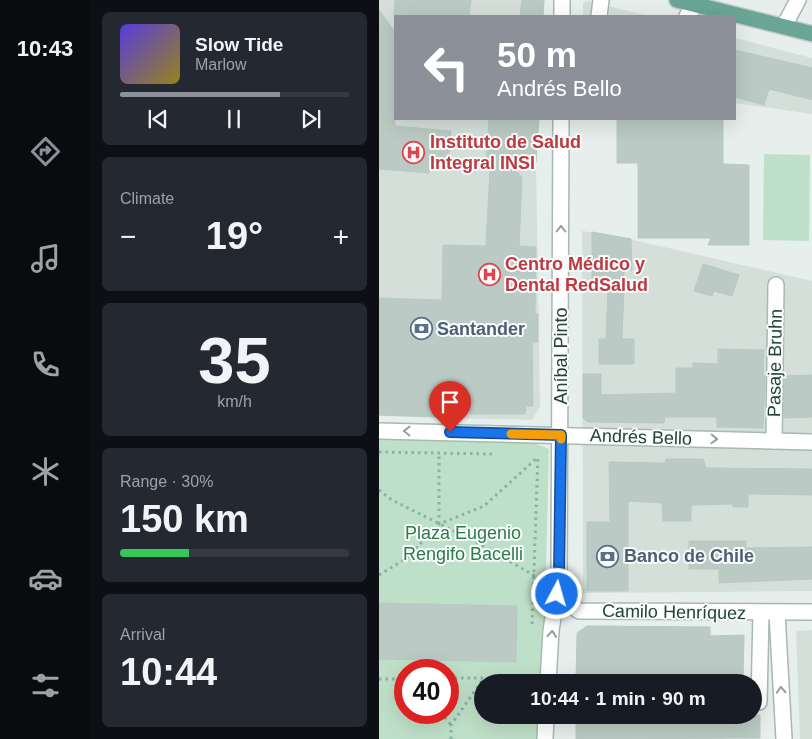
<!DOCTYPE html>
<html lang="en">
<head>
<meta charset="utf-8">
<style>
	body { margin:0; font-family:Helvetica,sans-serif; background:#242831; color:#f1f3f6; height:100vh; display:flex; flex-direction:column; font-size:19px; white-space:nowrap }
	* { box-sizing:border-box; margin:0 }
	p { font-size:16px; color:#9ea1a6 }
	.icon { flex:none; width:28px; height:28px; fill:none; stroke:currentColor; stroke-width:2; stroke-linecap:round; stroke-linejoin:round }
	.map { position:relative; flex:1; overflow:hidden }
	.drawer { display:flex; flex-direction:column; gap:12px; padding:12px; background:#0d0f14; width:289px }
	.drawer>* { flex:none }
	.top-card { position:absolute; left:15px; top:15px; width:342px; height:105px; border-radius:0px; box-shadow:0 5px 20px #0002; background:#8c9099; color:#fff; overflow:hidden }
	.speed { position:absolute; left:15px; top:659px; display:flex; gap:10px; font-size:25px; font-weight:700; text-align:center }
	.speed>* { display:grid; place-content:center; width:65px; height:65px; border-radius:50%; background:#171b24; box-shadow:0 5px 20px #0002; line-height:1 }
	.speed .limit { border:8px solid #d22; background:#fff; color:#111 }
	.pin { position:absolute; display:grid; place-items:center; width:42px; height:42px; color:#fff; margin:-51px -21px; border-radius:50% 50% 50% 0; rotate:-45deg; box-shadow:0 0 5px #0007 }
	.pin .icon { rotate:45deg }
	.me { position:absolute; width:55px; margin:-28px; rotate:6deg; stroke-linejoin:round; filter:drop-shadow(0 0 4px #0008) }
	.turn { display:flex; align-items:center; gap:18px; height:105px; padding:0 20px; font-size:22px }
	.turn .icon { width:65px; height:65px; stroke-width:2.5 }
	.turn b { display:block; font-size:35px; line-height:42px }
	.big { font-size:38px; font-weight:700; line-height:1.1 }
	.drawer .tile { flex:1; display:flex; flex-direction:column; justify-content:center; gap:8px; min-width:0; padding:0 18px; border-radius:8px; background:#242831 }
	.drawer .dial { align-items:center; gap:0 }
	.dial b { font-size:65px; line-height:1 }
	.song { display:flex; align-items:center; gap:15px }
	.cover { width:60px; height:60px; border-radius:8px; background:linear-gradient(135deg,hsl(250 70% 55%),hsl(50 70% 35%)) }
	.played { height:5px; border-radius:2px; background:linear-gradient(90deg,#8c9099 70%,#363941 70%) }
	.keys { display:flex; justify-content:space-around; direction:ltr }
	.heat { display:flex; justify-content:space-between; align-items:center; font-size:28px; direction:ltr }
	.charge { height:8px; border-radius:4px; background:linear-gradient(90deg,#34c759 30%,#363941 0) }
	.trip { position:absolute; left:95px; top:674px; width:288px; height:50px; border-radius:25px; background:#171b24; box-shadow:0 5px 20px #0002; font-weight:700; line-height:50px; text-align:center }
	main { display:flex; flex:1; min-height:0 }
	.menu { display:flex; flex-direction:column; width:90px; justify-content:space-around; align-items:center; background:#090b0e; color:#9ea1a6 }
	.menu .icon { width:35px; height:35px }
	.menu .current { color:#8c9099 }
	.menu b { font-size:22px; color:#f1f3f6 }
	.map>svg:first-child { display:block }
</style>
</head>
<body>
<main>
<nav class="menu">
<b>10:43</b>
<svg class="icon current" aria-label="directions" viewBox="0 0 24 24"><path d="M12 3l9 9-9 9-9-9zM9 14v-3h6M13 9l2 2-2 2"/></svg>
<svg class="icon" aria-label="music" viewBox="0 0 24 24"><path d="M9 18V5l10-2v13"/><circle cx="6" cy="18" r="3"/><circle cx="16" cy="16" r="3"/></svg>
<svg class="icon" aria-label="phone" viewBox="0 0 24 24"><path d="M5 4h4l2 5-3 2q2 4 5 5l2-3 5 2v4C11 20 4 13 5 4z"/></svg>
<svg class="icon" aria-label="climate" viewBox="0 0 24 24"><path d="M12 3v18M4 7l16 10M4 17L20 7"/></svg>
<svg class="icon" aria-label="car" viewBox="0 0 24 24"><path d="M5 17H2v-5l4-1 3-4h7l3 4 3 1v5h-3M9 17h6M6 11h13"/><circle cx="7" cy="17" r="2"/><circle cx="17" cy="17" r="2"/></svg>
<svg class="icon" aria-label="filters" viewBox="0 0 24 24"><path d="M4 7h16M4 17h16"/><circle cx="9" cy="7" r="2"/><circle cx="15" cy="17" r="2"/></svg>
</nav>
<section class="drawer">
<div class="tile">
<div class="song"><i class="cover"></i><div><b>Slow Tide</b><p>Marlow</p></div></div>
<div class="played"></div>
<div class="keys"><svg class="icon" aria-label="previous" viewBox="0 0 24 24"><path d="M18 5L8 12l10 7zM5 5v14"/></svg><svg class="icon" aria-label="pause" viewBox="0 0 24 24"><path d="M8 5v14M16 5v14"/></svg><svg class="icon" aria-label="next" viewBox="0 0 24 24"><path d="M6 5l10 7-10 7zM19 5v14"/></svg></div>
</div>
<div class="tile"><p>Climate</p>
<div class="heat"><a>−</a><b class="big">19°</b><a>+</a></div>
</div>
<div class="tile dial"><b>35</b><p>km/h</p></div>
<div class="tile"><p>Range · 30%</p><b class="big">150 km</b><div class="charge"></div></div>
<div class="tile"><p>Arrival</p><b class="big">10:44</b></div>
</section>
<div class="map">
<svg width="434" height="739" viewBox="0 0 434 739">
	<rect width="100%" height="100%" fill="#e6efeb"/>
	<g fill="#d4dfda">
		<path d="M0 0H165L164 16H16V119H160L157 162 161 407 153 420 0 416Z"/>
		<path d="M210 1 269 16H204V3Z"/>
		<path d="M356 38 433 58V114L356 103Z"/>
		<path d="M203 231 237 236 433 281V591L204 593Z"/>
		<path d="M433 630V739H421L417 631Z"/>
	</g>
	<g fill="#bfe0c8" fill-rule="evenodd">
		<path d="M385 154 431 155 430 241 384 240Z"/>
		<path d="M0 439 153 442 170 449 164 682H104V715H163L162 731 157 739H0ZM26 670H69V712H26Z"/>
	</g>
	<g fill="#bbcac4" stroke="#b8c9c2">
		<path d="M16 0H92L90 16H15Z"/>
		<path d="M143 0H165L164 16H141Z"/>
		<path d="M0 10 16 32V126L72 131 69 164 51 162 50 173 0 169Z"/>
		<path d="M356 50 434 68V100L390 89 385 105 356 97Z"/>
		<path d="M110 119H160L157 162 130 161 143 178 140 246 157 247 156 314H159V342H153L154 406H147L146 414H91L90 407 59 408V417L0 415V298L63 300 64 245 107 246 111 169H107Z"/>
		<path d="M238 119H344V164L370 165V245H329L332 238H259V163H238Z"/>
		<path d="M213 232 252 239 253 270H245V279L213 280Z"/>
		<path d="M324 264 360 275 353 296 335 291 333 296 315 291Z"/>
		<path d="M229 289H245L243 339H255V364H220V339H227Z"/>
		<path d="M339 349 385 350 384 376H386L384 428 338 427V417H286L285 423 209 422 204 418V374H222V395L297 393V368H314V363L339 364Z"/>
		<path d="M434 375V417L405 418V376Z"/>
		<path d="M287 459H324L327 468 434 469V495L369 494V507H354V504L312 505V521H284L283 503 249 501V591H208V522H231L230 462 286 463Z"/>
		<path d="M310 541H367V548L434 547V579L340 583V569H310Z"/>
		<path d="M0 603 138 606 137 662 0 659Z"/>
		<path d="M208 626 331 627V636L365 635 364 682H197L198 633Z"/>
		<path d="M197 715H381V738L197 739Z"/>
	</g>
	<g fill="none" stroke-linecap="round" stroke-linejoin="round">
		<defs>
			<g id="minor">
				<path d="M183 0V16"/>
				<path d="M220 16 222 0"/>
				<path d="M308 16 317 4"/>
				<path d="M405 26 419 0"/>
				<path d="M0 431 434 442"/>
				<path d="M395 441 397 285"/>
				<path d="M182 582 188 602 200 611 434 612"/>
				<path d="M398 613 405 739"/>
				<path d="M169 682 172 631 180 576 182 119"/>
				<path d="M380 702 382 613"/>
				<path d="M166 739 167 715"/>
			</g>
			<path id="major" d="M298 0 434 34"/>
		</defs>
		<use href="#minor" stroke="#a8b8b2" stroke-width="18"/>
		<use href="#major" stroke="#c2cac8" stroke-width="18"/>
		<g stroke="#86b3a5" stroke-width="3" stroke-dasharray="2.5 4" stroke-linecap="butt">
			<path d="M0 452 113 454"/>
			<path d="M0 490 13 500 99 543 156 576"/>
			<path d="M60 524V454"/>
			<path d="M0 575 28 558 60 524 105 506 159 457"/>
			<path d="M153 624 159 457"/>
			<path d="M69 678H153"/>
			<path d="M0 679H26"/>
			<path d="M62 712 72 725"/>
			<path d="M72 739V725L104 679"/>
		</g>
		<use href="#minor" stroke="#fff" stroke-width="15"/>
		<use href="#major" stroke="#6aa596" stroke-width="15"/>
	</g>
	<defs><path id="oneway-chevron" d="M-2-3.5L2.5 0L-2 3.5" fill="none" stroke-width="1.6" stroke-linecap="round" stroke-linejoin="round" transform="scale(1.25)"/></defs>
	<g stroke="#92a09c">
		<use href="#oneway-chevron" transform="translate(182 229) rotate(-90)"/>
		<use href="#oneway-chevron" transform="translate(28 431) rotate(-179)"/>
		<use href="#oneway-chevron" transform="translate(335 439) rotate(2)"/>
		<use href="#oneway-chevron" transform="translate(173 634) rotate(-85)"/>
		<use href="#oneway-chevron" transform="translate(402 690) rotate(-93)"/>
	</g>
	<g fill="none" stroke-linecap="round" stroke-linejoin="round">
		<defs>
			<path id="route" d="M71 432 182 435 180 576 178 594"/>
		</defs>
		<use href="#route" stroke="#114b97" stroke-width="12"/>
		<use href="#route" stroke="#1a73e8" stroke-width="9"/>
		<path stroke="#f59e0b" stroke-width="9" d="M132 434 182 435V439"/>
	</g>
	<defs>
		<symbol id="hospital-ring" viewBox="-11 -11 22 22"><circle r="9.5" fill="#f7fbf9" stroke="#e0444e" stroke-width="1.5"/><path d="M-5-5h3v3.5h4V-5h3V5h-3V1.5h-4V5h-3Z" fill="#e0444e"/></symbol>
		<symbol id="bank-ring" viewBox="-11 -11 22 22"><circle r="9.5" fill="#f7fbf9" stroke="#5c6f8a" stroke-width="1.5"/><path d="M-6-4H6V4H-6ZM0-2.3a2.3 2.3 0 1 0 0 4.6a2.3 2.3 0 1 0 0-4.6Z" fill="#5c6f8a"/></symbol>
	</defs>
	<g fill-rule="evenodd">
		<use href="#hospital-ring" x="22" y="140" width="25" height="25"/>
		<use href="#hospital-ring" x="98" y="262" width="25" height="25"/>
		<use href="#bank-ring" x="30" y="316" width="25" height="25"/>
		<use href="#bank-ring" x="216" y="544" width="25" height="25"/>
	</g>
	<g text-anchor="middle" stroke-width="4" stroke-linejoin="round" paint-order="stroke">
		<g font-size="18" font-weight="bold" fill="#be3a42" stroke="#f7fbf9" text-anchor="start">
			<text x="51" y="148">Instituto de Salud<tspan x="51" dy="21">Integral INSI</tspan></text>
			<text x="126" y="270">Centro Médico y<tspan x="126" dy="21">Dental RedSalud</tspan></text>
		</g>
		<g font-size="18" font-weight="bold" fill="#4e5e75" stroke="#f7fbf9" text-anchor="start">
			<text x="58" y="335">Santander</text>
			<text x="245" y="562">Banco de Chile</text>
		</g>
		<g font-size="18" fill="#24423a" stroke="#f7fbf9">
			<text transform="translate(182 356) rotate(-90)" y="6">Aníbal Pinto</text>
			<text transform="translate(396 363) rotate(-89)" y="6">Pasaje Bruhn</text>
			<text transform="translate(262 437) rotate(2)" y="6">Andrés Bello</text>
			<text transform="translate(295 612) rotate(1)" y="6">Camilo Henríquez</text>
		</g>
		<g font-size="18" fill="#2d7a4b" stroke="#f7fbf9">
			<text x="84" y="539">Plaza Eugenio<tspan x="84" dy="21">Rengifo Bacelli</tspan></text>
		</g>
	</g>
</svg>
<div class="speed"><div class="limit">40</div></div>
<div class="pin" style="left:71px;top:432px;background:#d93025"><svg class="icon" aria-label="arrive" viewBox="0 0 24 24"><path d="M6 21V4h12l-3 4 3 4H6"/></svg></div>
<svg class="me" style="left:178px;top:594px" viewBox="-20 -20 40 40"><circle r="17" fill="#1a73e8" stroke="#fff" stroke-width="3"/><path d="M0-11L8 9 0 5-8 9z" fill="#fff"/></svg>
<div class="trip">10:44 · 1 min · 90 m</div>
<div class="top-card">
<div class="turn"><svg class="icon" aria-label="left" viewBox="0 0 24 24"><path d="M17 20v-9H6M10 6l-5 5 5 5"/></svg><div><b>50 m</b>Andrés Bello</div></div>
</div>
</div>
</main>
</body>
</html>
